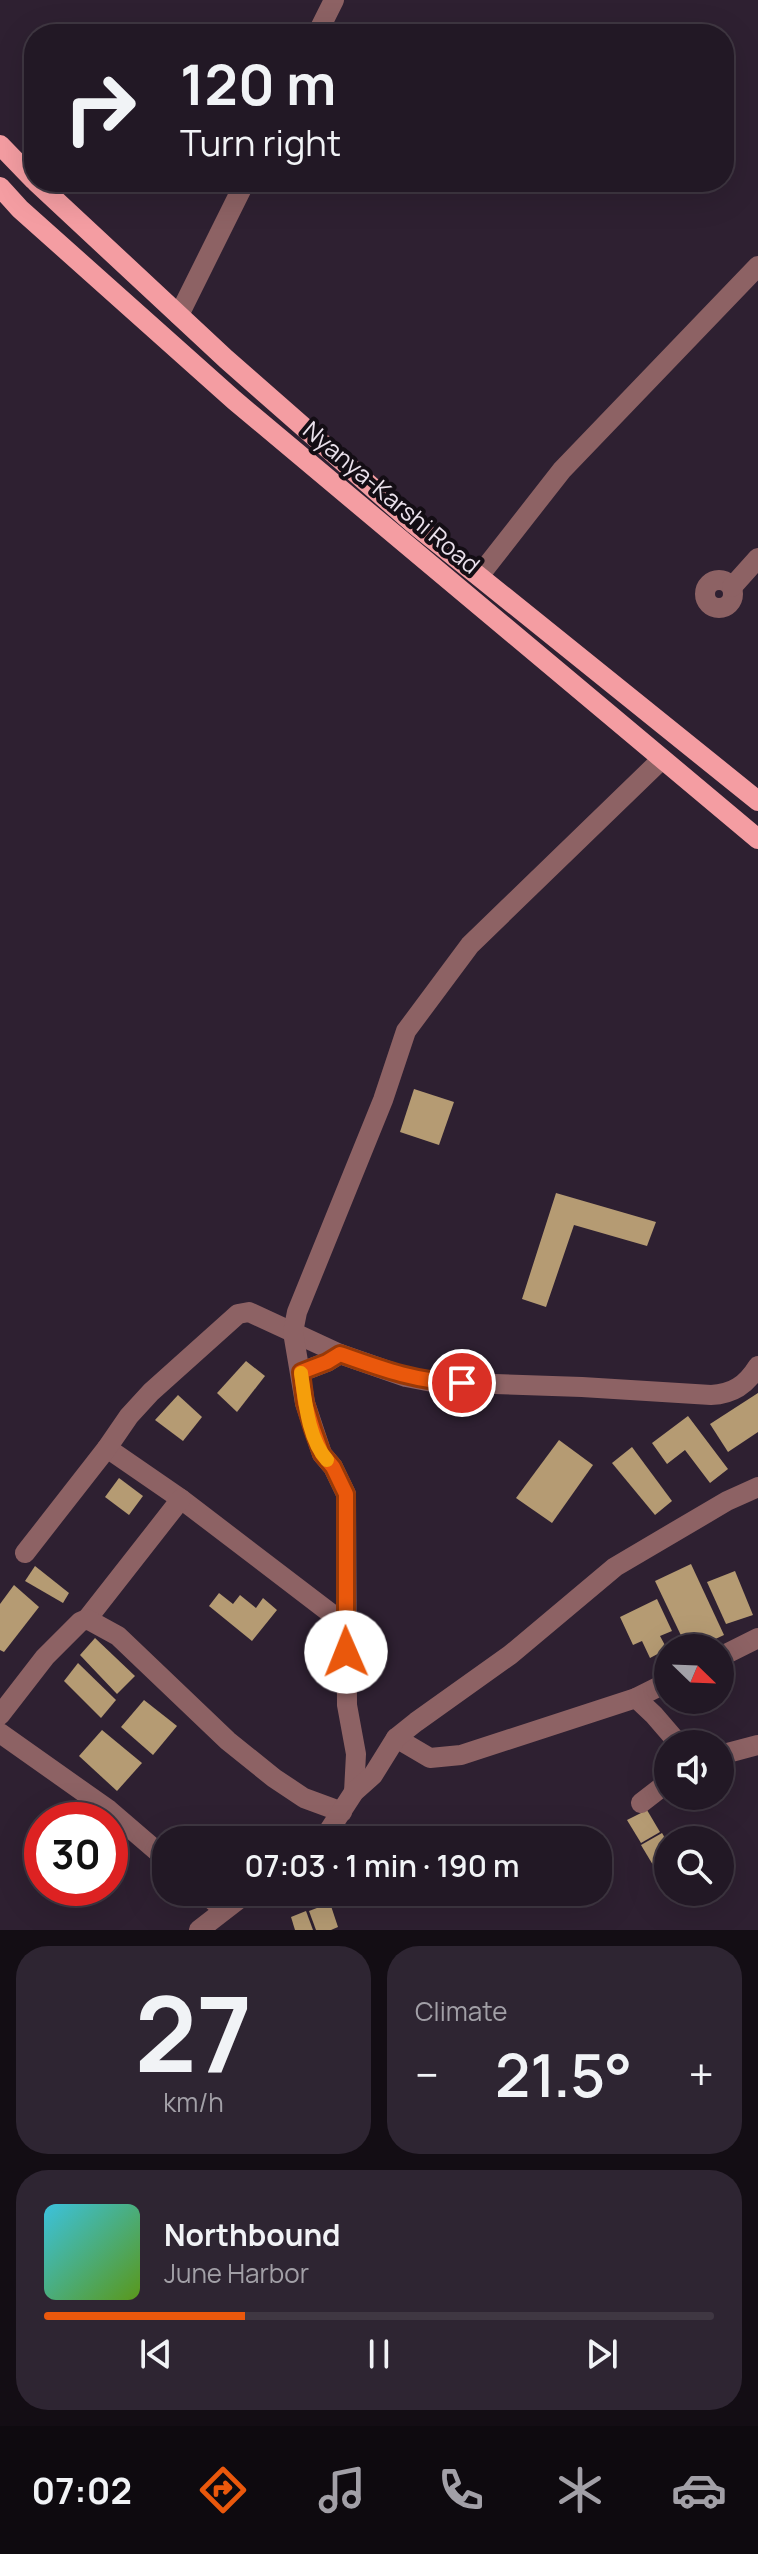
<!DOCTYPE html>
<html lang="en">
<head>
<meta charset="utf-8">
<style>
	body { margin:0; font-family:Manrope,sans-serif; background:#2e2532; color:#f1f3f6; height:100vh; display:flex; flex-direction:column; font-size:30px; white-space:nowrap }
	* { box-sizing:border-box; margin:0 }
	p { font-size:26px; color:#a2a0a7 }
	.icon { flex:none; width:44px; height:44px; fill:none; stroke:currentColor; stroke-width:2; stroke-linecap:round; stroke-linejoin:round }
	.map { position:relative; height:1930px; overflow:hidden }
	.sheet { display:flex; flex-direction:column; gap:16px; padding:16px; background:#130d14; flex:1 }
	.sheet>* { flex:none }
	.guide { position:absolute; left:24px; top:24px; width:710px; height:168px; border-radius:32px; box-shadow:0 8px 32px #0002,0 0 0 2px #3f3742; background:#221825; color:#f1f3f6; overflow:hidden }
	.needle { width:52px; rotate:113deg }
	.fabs { position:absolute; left:654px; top:1634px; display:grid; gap:16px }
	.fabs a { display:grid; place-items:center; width:80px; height:80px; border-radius:50%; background:#221825; box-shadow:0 8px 32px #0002,0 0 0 2px #3f3742; font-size:40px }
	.speed { position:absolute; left:24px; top:1802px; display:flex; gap:16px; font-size:40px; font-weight:700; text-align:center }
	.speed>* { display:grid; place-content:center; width:104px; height:104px; border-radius:50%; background:#221825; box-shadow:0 8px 32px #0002,0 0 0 2px #3f3742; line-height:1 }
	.speed .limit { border:12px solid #d22; background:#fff; color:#111 }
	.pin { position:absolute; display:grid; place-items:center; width:68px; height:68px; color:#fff; margin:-34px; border:4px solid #fff; border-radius:50%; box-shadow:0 2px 8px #0007 }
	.me { position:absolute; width:88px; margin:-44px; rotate:359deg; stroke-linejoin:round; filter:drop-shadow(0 0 6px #0008) }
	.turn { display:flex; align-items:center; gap:28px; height:168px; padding:0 24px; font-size:36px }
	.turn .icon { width:104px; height:104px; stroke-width:2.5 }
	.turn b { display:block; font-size:56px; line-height:68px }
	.big { font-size:60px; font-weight:600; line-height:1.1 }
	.sheet .card { flex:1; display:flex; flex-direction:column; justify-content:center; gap:12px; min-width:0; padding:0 28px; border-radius:32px; background:#2e2532 }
	.sheet .dial { align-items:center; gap:0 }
	.dial b { font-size:104px; line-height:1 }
	.song { display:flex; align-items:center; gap:24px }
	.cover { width:96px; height:96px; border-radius:12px; background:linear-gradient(135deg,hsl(190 70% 55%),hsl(90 70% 35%)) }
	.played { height:8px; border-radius:4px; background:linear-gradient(90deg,#ea580c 30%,#3f3742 30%) }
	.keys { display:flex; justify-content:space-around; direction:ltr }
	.heat { display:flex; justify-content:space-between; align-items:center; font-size:44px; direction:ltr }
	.sheet .tiles { flex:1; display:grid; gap:16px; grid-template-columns:1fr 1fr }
	.card:last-child { grid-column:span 2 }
	.trip { position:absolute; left:152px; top:1826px; width:460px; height:80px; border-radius:32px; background:#221825; box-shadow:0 8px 32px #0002,0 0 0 2px #3f3742; font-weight:600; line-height:80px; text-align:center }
	.tab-bar { display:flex; height:128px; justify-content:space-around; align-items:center; background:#0e0a0f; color:#a2a0a7 }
	.tab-bar .icon { width:56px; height:56px }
	.tab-bar .current { color:#ea580c }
	.tab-bar b { font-size:36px; color:#f1f3f6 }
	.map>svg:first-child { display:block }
</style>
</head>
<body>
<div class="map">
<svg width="758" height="1930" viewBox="0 0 758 1930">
	<rect width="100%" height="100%" fill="#2e2031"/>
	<g fill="#b59b73">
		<path d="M414 1089 454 1102 439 1145 400 1132Z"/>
		<path d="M556 1193 656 1222 647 1246 574 1225 546 1307 522 1299Z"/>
		<path d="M246 1361 265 1376 237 1412 217 1393Z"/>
		<path d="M758 1393V1432L728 1452 710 1424Z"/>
		<path d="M178 1395 202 1417 183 1441 155 1420Z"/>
		<path d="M688 1416 728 1469 710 1483 685 1450 667 1464 652 1443Z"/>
		<path d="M559 1440 593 1465 552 1523 516 1498Z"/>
		<path d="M632 1447 672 1501 655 1515 612 1463Z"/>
		<path d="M119 1478 143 1496 129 1515 105 1497Z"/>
		<path d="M691 1564 724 1635 696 1648H687L655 1581Z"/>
		<path d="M35 1566 69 1593 63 1603 25 1581Z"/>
		<path d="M735 1571 753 1615 726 1624 707 1582Z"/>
		<path d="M14 1585 39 1607 4 1652 0 1650V1604Z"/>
		<path d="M219 1593 233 1604 240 1595 256 1608 263 1598 277 1610 252 1641 209 1606Z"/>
		<path d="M657 1599 672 1631 660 1636 667 1649 650 1658 642 1641 633 1645 620 1617Z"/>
		<path d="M95 1638 135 1676 117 1694 80 1655Z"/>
		<path d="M78 1663 116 1700 101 1718 64 1681Z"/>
		<path d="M144 1700 177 1726 153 1755 121 1727Z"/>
		<path d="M102 1730 142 1763 117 1791 79 1756Z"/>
		<path d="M647 1810 660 1832 641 1843 627 1820Z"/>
		<path d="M662 1833 668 1843V1862L656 1870 641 1845Z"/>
		<path d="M330 1903 338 1927 331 1930H316L309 1911Z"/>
		<path d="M306 1911 313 1930H295L291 1917Z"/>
	</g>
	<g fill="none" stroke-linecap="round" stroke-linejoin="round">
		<g stroke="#8d6264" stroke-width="20">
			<path d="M317 34 334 0"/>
			<path d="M179 315 245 182"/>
			<path d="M479 576 562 470 758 266"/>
			<circle cx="719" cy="594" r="14"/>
			<path d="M732 587 758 558"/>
			<path d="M301 1372 327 1362 340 1354"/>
			<path d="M107 1448 181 1499 346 1625"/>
			<path d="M25 1553 107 1448 129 1416 151 1392 238 1314 249 1312 340 1354 406 1377 432 1382 582 1387 711 1395C733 1394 746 1385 758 1366"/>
			<path d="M87 1619 181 1499"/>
			<path d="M720 1657 758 1638"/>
			<path d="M636 1698 668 1682"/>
			<path d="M0 1715 45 1657 80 1622 87 1619 118 1636 228 1741 274 1778 304 1798 342 1812"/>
			<path d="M0 1733 109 1810 166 1859"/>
			<path d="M396 1738 430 1758 461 1755 636 1698 654 1715 679 1744"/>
			<path d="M720 1755 758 1745"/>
			<path d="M354 1792 356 1754 347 1705 346 1494 333 1467 322 1454 305 1403 293 1332 297 1312 383 1100 406 1031 470 945 662 759"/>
			<path d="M641 1803 668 1782"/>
			<path d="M318 1840 328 1832 354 1792 373 1775 396 1738 416 1722 510 1655 615 1567 727 1501 758 1487"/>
			<path d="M203 1892 224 1910"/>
			<path d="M199 1930 248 1892"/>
		</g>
		<g stroke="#f49da2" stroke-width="20">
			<path d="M0 145 34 180"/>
			<path d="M36 182 226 359 414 524 758 801"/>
			<path d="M0 187 20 209 234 400 758 839"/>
		</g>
	</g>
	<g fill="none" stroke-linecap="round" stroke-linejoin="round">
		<defs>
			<path id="route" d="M346 1652V1494L333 1467 322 1454 313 1429 305 1403 301 1372 327 1362 340 1354C382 1369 417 1382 462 1383"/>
		</defs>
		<use href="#route" stroke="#983908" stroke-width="20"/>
		<use href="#route" stroke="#ea580c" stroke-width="14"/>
		<path stroke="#f59e0b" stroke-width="14" d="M301 1373C305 1400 308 1439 327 1460"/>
	</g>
	<g text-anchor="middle" stroke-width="8" stroke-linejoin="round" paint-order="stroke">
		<g font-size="24" fill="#eae1ec" stroke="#130d14">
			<text transform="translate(391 498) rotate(40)" y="8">Nyanya-Karshi Road</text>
		</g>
	</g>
</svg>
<div class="fabs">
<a><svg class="needle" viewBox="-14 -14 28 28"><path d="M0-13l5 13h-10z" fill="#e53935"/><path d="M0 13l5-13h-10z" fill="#a2a0a7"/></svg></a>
<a><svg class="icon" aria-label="sound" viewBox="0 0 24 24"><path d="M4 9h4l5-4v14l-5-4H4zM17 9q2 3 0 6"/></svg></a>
<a><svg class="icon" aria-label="search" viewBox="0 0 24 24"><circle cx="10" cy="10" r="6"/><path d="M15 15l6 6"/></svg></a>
</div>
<div class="speed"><div class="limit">30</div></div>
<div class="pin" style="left:462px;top:1383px;background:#d93025"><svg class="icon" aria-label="arrive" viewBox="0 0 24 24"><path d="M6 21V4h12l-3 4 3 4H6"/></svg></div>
<svg class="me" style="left:346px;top:1652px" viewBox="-20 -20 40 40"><circle r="19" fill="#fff"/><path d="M0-13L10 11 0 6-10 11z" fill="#ea580c"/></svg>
<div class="trip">07:03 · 1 min · 190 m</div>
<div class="guide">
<div class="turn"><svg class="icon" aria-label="right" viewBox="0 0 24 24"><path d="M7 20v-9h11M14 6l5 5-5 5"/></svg><div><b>120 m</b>Turn right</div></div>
</div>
</div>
<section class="sheet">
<div class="tiles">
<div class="card dial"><b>27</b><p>km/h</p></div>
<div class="card"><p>Climate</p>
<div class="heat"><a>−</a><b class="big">21.5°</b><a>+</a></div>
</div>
<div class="card">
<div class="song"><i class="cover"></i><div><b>Northbound</b><p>June Harbor</p></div></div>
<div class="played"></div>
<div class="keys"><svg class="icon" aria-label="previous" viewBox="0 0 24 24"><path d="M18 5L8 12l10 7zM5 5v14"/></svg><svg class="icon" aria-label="pause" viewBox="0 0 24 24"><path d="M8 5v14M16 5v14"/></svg><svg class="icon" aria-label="next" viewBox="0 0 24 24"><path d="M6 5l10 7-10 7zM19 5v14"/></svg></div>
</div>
</div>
</section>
<nav class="tab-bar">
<b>07:02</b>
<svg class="icon current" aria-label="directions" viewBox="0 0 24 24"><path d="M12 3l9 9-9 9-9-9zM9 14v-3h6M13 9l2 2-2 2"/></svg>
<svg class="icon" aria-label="music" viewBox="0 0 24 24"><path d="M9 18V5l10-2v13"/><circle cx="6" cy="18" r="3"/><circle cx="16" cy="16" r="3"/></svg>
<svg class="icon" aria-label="phone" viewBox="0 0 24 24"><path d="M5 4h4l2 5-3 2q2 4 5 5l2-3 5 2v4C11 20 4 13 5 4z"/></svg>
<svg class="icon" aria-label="climate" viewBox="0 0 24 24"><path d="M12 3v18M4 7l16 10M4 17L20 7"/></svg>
<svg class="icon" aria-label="car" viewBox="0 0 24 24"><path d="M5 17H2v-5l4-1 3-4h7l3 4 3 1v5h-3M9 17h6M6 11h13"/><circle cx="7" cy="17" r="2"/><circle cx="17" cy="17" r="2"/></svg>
</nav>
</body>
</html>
